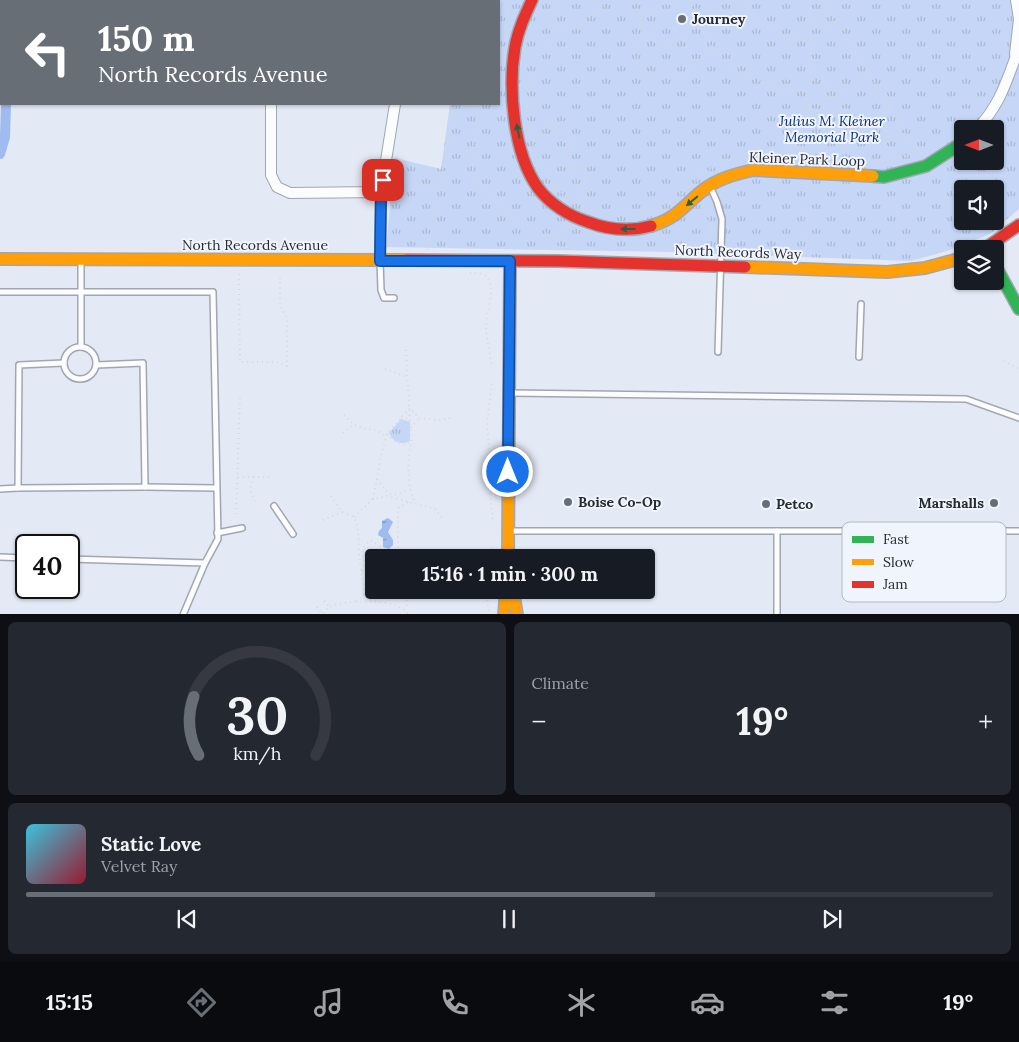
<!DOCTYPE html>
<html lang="en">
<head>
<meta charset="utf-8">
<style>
	body { margin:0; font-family:Lora,serif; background:#242831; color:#f1f3f6; height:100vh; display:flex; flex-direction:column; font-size:19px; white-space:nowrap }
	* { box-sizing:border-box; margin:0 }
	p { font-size:16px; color:#9ea1a6 }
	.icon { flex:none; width:28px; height:28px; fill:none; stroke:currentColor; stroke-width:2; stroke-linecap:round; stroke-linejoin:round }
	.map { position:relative; height:614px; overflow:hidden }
	.details { display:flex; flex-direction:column; gap:8px; padding:8px; background:#0d0f14; flex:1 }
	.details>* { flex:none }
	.banner { position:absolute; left:0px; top:0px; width:500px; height:105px; box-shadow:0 1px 4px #0004; background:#686e76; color:#fff; overflow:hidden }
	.needle { width:32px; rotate:270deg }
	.tools { position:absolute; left:954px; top:120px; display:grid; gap:10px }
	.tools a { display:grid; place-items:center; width:50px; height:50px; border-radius:5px; background:#171b24; box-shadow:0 1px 4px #0004; font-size:25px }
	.speed { position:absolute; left:15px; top:534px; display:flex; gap:10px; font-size:25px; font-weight:700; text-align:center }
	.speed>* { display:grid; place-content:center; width:65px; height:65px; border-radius:50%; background:#171b24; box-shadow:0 1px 4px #0004; line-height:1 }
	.speed .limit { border:2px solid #111; border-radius:8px; background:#fff; color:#111 }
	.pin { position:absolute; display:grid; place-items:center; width:42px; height:42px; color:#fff; margin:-21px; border-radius:10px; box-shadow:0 2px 8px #0006 }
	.me { position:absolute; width:55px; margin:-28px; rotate:0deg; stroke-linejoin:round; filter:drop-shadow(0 0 4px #0008) }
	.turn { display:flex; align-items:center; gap:18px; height:105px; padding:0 15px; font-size:22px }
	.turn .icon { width:65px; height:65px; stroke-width:2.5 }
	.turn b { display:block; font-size:35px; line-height:42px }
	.big { font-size:38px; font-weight:800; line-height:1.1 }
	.details .card { flex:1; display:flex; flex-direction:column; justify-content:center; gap:8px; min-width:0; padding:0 18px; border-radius:8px; background:#242831 }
	.details .dial { align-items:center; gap:0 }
	.dial svg { height:130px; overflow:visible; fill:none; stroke:#363941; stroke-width:7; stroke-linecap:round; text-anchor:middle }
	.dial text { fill:#f1f3f6; stroke:none }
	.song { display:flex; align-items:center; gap:15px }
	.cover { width:60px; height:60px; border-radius:8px; background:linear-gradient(135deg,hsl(190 70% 55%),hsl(350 70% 35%)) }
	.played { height:5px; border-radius:2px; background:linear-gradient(90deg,#686e76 65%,#363941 65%) }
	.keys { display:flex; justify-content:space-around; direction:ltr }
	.heat { display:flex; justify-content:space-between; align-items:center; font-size:28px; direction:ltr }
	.details .tiles { flex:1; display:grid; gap:8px; grid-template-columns:1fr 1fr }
	.card:last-child { grid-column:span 2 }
	.trip { position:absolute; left:365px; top:549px; width:290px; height:50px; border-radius:5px; background:#171b24; box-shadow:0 1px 4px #0004; font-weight:800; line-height:50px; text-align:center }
	.menu { display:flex; height:80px; justify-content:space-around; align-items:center; background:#090b0e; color:#9ea1a6 }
	.menu .icon { width:35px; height:35px }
	.menu .on { color:#686e76 }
	.menu b { font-size:22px; color:#f1f3f6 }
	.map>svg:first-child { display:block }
</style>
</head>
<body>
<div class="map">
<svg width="1019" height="615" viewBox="0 0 1019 615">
	<defs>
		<pattern id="park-tufts" width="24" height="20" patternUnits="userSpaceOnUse" patternTransform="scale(1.25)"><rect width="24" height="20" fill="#c5d6f6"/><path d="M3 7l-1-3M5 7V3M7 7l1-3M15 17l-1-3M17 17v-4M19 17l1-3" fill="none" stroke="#a9b8d3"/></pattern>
		<pattern id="water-ripples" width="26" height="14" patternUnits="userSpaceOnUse" patternTransform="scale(1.25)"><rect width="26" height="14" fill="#9fbbef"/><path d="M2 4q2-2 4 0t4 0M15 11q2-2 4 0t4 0" fill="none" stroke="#8198c2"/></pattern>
	</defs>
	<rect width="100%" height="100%" fill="#e3e9f5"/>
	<g fill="url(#park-tufts)" fill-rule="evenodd">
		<path d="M488 0H1019V209L990 234 947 251 911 261 670 252 386 247 395 158 441 169 450 104H499V1ZM962 129H995V161H962ZM962 189H995V221H962Z"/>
		<path d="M401 419 410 422V440L408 442C399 445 393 441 389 433Z"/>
	</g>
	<path fill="url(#water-ripples)" d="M388 518 393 522 388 532 393 540V545L389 549 383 547V538L378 535 379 531 382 528V521Z"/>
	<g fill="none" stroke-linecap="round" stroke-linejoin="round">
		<g stroke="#9fbbef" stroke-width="10">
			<path d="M15 1 16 0"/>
			<path d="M0 154 5 137 6 104"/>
		</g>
		<defs>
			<g id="lane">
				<path d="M710 186 717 202 722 219 718 352"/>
				<path d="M81 260V347"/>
				<path d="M380 261 381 290 384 298H394"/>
				<path d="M0 292H213L218 539 205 563 69 559"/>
				<circle cx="80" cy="363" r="16"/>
				<path d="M859 357 861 304"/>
				<path d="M64 363 19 365 18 488 145 487 143 363 96 365"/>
				<path d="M510 393 966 399 1019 418"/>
				<path d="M145 487 215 488"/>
				<path d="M0 489 18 488"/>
				<path d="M274 506 293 534"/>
				<path d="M510 531H1019"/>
				<path d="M777 531V615"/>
				<path d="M217 533 242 528"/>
				<path d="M0 557 26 558"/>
				<path d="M183 615 205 563"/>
			</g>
			<g id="street">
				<path d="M271 1V0"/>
				<path d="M429 1V0"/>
				<path d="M1015 54 1019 19 1016 0"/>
				<path d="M271 104V175L277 187 290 193 381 192"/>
				<path d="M977 129C1001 104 1007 79 1019 48"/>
				<path d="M380 261 381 192 395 104"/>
			</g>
			<g id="fast">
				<path d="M873 176 884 177 926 166 962 143"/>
				<path d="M995 265 1019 309"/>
			</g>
			<g id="slow">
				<path d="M651 226C680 217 684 204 706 188 720 178 736 174 753 170L873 176"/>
				<path d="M0 259 406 260"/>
				<path d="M745 267 887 272 925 268 962 258"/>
				<path d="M508 558 510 261"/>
				<path d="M513 590 517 615"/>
				<path d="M504 615 506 590"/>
			</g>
			<g id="jam">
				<path d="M532 0C525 15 518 30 515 47 508 88 513 153 538 188 550 204 569 216 588 222 609 230 629 232 651 226"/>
				<path d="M984 249 1019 225"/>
				<path d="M406 260 558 261 745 267"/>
			</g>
		</defs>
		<use href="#lane" stroke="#a2a6af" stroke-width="8"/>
		<use href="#street" stroke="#a2a6af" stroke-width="12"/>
		<use href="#fast" stroke="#a2a6af" stroke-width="14"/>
		<use href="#slow" stroke="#a2a6af" stroke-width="14"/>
		<use href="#jam" stroke="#a2a6af" stroke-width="14"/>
		<g stroke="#d7d9dc" stroke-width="2" stroke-dasharray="1 4" stroke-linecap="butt">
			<path d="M555 0C553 15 552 30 547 45 541 63 529 82 527 102 526 118 530 132 535 146 540 158 543 171 551 181 577 215 626 224 664 205 701 186 701 158 751 158"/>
			<path d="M631 0C652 28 630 31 635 55 639 73 673 82 687 74L714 47"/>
			<path d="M691 0C704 58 748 86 805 92L810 108C783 126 793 137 806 160"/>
			<path d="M745 0C759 29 780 38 811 41"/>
			<path d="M824 0 916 153"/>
			<path d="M358 1V0"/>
			<path d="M499 7 502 0"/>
			<path d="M688 17 732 0"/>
			<path d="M810 28C831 26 847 18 858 0"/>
			<path d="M640 29C647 34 653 43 661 45 695 55 698 0 664 4 655 5 648 13 641 18"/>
			<path d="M551 30C576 32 596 25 605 0"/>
			<path d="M1002 35 1007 41"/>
			<path d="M499 37 511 0"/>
			<path d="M812 80 822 82 831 97"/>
			<path d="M784 90 788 75"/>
			<path d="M805 92 812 80 810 0"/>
			<circle cx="831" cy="111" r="14"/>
			<path d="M832 97 869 76"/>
			<path d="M479 104C476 121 470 157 474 173 476 180 482 187 487 192 511 219 523 226 558 237"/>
			<path d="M1006 105 1015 109"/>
			<path d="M844 117 867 126"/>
			<path d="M558 124 565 120 562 114"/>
			<path d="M814 124 809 115 810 108 817 111"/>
			<path d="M552 134 565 142C568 159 569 175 582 188V192L577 203"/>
			<path d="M533 139 546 134 551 137 558 124 549 119 542 132 546 134"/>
			<path d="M565 142H569L570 163"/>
			<path d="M853 143 866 161"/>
			<path d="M844 149 861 136 868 122 890 110"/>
			<path d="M761 158C813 160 874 170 922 151"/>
			<path d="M787 159C789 146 800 140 812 139"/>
			<path d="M882 161C890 145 891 131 882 114"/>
			<path d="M570 168H585L586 189 582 190"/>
			<path d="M392 178 432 187 437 192"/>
			<path d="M895 185 896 192"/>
			<path d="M806 192V185"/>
			<path d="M897 205 898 219"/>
			<path d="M702 206 710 223V252"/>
			<path d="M805 220 806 206"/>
			<path d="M901 233 905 257"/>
			<path d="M559 247 558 237 564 223"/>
			<path d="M428 250 438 204 437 192 440 188 446 162 454 104"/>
			<path d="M805 255 806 233"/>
			<path d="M470 273C474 273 479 273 482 274 500 280 485 315 486 328 487 341 490 354 492 367"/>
			<path d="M239 274 240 362H276L287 366V318L280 305V275"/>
			<path d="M969 290 971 281"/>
			<path d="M406 350 411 442C407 462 407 484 415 503"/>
			<path d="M1004 361 1019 369"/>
			<path d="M385 369 407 377"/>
			<path d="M492 384 487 423 489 447 487 470 493 521"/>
			<path d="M344 415C349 420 353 425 360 427 370 431 378 427 385 437"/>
			<path d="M401 417 411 420"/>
			<path d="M411 428 419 418"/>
			<path d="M343 433 354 424"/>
			<path d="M387 434C394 442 400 447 411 442"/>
			<path d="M238 477H271"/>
			<path d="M254 477C249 486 250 493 255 501"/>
			<path d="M377 479C387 495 392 499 409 489"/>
			<path d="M331 496 342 512 354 517C360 530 358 540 359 553 360 567 363 580 364 594L356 602"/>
			<path d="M373 499 382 452 387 434 410 408 419 418 440 420 450 418"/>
			<path d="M236 514 240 397"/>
			<path d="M354 517 373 499 387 496 428 507 435 509 443 519"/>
			<path d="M323 520 342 512"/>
			<path d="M396 552 398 550V509L400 506 409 502"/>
			<path d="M438 558 445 551"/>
			<path d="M490 558 493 543"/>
			<path d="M362 571C367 562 362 557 363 548L370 540 381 547 380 552H396L395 558"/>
			<path d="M362 571 374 569"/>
			<path d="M406 590 407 610"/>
			<path d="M486 590 489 615"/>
			<path d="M364 594 371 601"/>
			<path d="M324 601 329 606"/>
			<path d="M317 607 323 615"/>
			<path d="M323 613C325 611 327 608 329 607 341 600 404 597 408 615"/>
		</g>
		<use href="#lane" stroke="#fbfcfe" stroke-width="5"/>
		<use href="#street" stroke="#fbfcfe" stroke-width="10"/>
		<use href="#fast" stroke="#30b455" stroke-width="11"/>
		<use href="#slow" stroke="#ff9f0a" stroke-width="11"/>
		<use href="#jam" stroke="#e5322d" stroke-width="11"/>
	</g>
	<defs><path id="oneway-solid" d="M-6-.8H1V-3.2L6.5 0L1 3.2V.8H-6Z" transform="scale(1.25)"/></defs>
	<g fill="#2a6240">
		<use href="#oneway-solid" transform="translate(518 131) rotate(-102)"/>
		<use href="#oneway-solid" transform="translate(692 201) rotate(140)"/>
		<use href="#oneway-solid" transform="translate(628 229) rotate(180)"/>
	</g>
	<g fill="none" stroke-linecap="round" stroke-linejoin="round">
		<defs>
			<path id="route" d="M383 180 381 192 380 261H510L508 472"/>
		</defs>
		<use href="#route" stroke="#114b97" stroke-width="12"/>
		<use href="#route" stroke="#1a73e8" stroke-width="9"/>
	</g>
	<g fill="#686e76" stroke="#f0f4fd" stroke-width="2">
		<circle cx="682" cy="19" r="5"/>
		<circle cx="568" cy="502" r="5"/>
		<circle cx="994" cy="503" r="5"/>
		<circle cx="766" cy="504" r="5"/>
	</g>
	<g text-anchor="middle" stroke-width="4" stroke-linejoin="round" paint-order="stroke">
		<g font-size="14" font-weight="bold" fill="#262b32" stroke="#f0f4fd" text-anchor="start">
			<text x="692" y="24">Journey</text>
			<text x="578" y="507">Boise Co-Op</text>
			<text x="984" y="508" text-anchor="end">Marshalls</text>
			<text x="776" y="509">Petco</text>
		</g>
		<g font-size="14" font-style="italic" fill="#062c7a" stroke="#f0f4fd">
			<text x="832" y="126">Julius M. Kleiner<tspan x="832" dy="16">Memorial Park</tspan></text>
		</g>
		<g font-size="14" fill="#262b32" stroke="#f0f4fd">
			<text transform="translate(807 159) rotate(2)" y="5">Kleiner Park Loop</text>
			<text x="255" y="250">North Records Avenue</text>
			<text transform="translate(738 252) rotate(2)" y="5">North Records Way</text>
		</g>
	</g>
	<rect x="842" y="522" width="164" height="80" rx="8" fill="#f0f4fd" stroke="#b3b8c0" stroke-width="1"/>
	<rect x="852" y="536" width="22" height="7" fill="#30b455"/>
	<rect x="852" y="559" width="22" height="6" fill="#ff9f0a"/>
	<rect x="852" y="581" width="22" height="7" fill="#e5322d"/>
	<g font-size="14" fill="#262b32">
		<text x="883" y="544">Fast</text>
		<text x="883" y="567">Slow</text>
		<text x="883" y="589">Jam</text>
	</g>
</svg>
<div class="tools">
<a><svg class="needle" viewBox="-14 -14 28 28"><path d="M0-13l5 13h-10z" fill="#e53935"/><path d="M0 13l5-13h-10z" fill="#9ea1a6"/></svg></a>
<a><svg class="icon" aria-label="sound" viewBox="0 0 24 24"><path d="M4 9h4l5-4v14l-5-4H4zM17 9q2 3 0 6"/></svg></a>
<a><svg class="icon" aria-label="layers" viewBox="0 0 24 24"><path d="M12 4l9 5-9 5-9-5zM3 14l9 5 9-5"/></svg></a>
</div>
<div class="speed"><div class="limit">40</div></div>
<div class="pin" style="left:383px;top:180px;background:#d93025"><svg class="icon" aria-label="arrive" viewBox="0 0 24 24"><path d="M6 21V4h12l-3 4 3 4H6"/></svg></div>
<svg class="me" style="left:508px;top:472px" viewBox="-20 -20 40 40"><circle r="17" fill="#1a73e8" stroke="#fff" stroke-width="3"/><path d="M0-11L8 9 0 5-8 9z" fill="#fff"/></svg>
<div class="trip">15:16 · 1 min · 300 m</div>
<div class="banner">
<div class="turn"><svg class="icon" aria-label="left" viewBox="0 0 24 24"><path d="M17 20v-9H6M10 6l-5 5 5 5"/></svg><div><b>150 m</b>North Records Avenue</div></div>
</div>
</div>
<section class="details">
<div class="tiles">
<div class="card dial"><svg viewBox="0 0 100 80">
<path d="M14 69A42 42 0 1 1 86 69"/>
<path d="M14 69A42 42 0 0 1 11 33" stroke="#686e76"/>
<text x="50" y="56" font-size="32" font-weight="700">30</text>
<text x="50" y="72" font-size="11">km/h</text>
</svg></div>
<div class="card"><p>Climate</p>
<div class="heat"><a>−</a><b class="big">19°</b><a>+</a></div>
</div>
<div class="card">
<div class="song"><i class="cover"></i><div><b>Static Love</b><p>Velvet Ray</p></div></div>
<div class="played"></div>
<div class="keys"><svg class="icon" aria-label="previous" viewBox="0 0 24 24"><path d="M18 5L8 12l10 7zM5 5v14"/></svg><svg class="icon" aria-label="pause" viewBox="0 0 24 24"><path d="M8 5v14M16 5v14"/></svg><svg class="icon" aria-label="next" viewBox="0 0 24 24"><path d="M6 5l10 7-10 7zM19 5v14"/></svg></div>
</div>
</div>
</section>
<nav class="menu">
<b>15:15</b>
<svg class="icon on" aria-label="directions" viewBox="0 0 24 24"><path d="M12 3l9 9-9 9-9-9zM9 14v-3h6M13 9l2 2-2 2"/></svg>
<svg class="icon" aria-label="music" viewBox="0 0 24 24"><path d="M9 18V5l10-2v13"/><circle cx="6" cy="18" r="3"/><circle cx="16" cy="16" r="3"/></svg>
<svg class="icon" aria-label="phone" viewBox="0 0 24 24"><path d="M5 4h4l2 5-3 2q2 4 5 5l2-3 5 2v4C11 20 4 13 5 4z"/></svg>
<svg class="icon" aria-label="climate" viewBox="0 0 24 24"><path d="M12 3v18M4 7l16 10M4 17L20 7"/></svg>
<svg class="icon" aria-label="car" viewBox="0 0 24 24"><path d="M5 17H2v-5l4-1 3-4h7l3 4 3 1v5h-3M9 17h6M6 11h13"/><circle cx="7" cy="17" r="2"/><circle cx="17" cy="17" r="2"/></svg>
<svg class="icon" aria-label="filters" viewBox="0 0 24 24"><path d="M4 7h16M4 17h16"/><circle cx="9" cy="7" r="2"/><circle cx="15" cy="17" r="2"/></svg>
<b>19°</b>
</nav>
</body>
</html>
